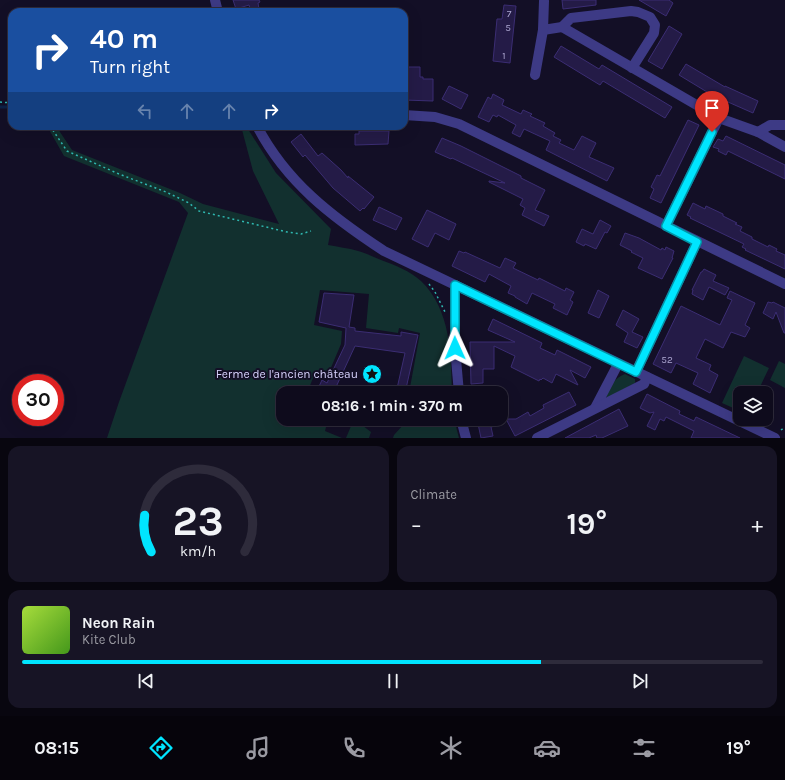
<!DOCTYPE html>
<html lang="en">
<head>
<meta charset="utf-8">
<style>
	body { margin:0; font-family:Karla,sans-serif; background:#171425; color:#f1f3f6; height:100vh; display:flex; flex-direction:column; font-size:15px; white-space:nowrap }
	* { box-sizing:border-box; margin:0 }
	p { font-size:13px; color:#9b9ba3 }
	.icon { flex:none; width:22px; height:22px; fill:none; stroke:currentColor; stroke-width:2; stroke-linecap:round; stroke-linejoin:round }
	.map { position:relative; height:438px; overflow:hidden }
	.sheet { display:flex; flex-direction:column; gap:8px; padding:8px; background:#08060f; flex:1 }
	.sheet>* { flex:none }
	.banner { position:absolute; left:8px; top:8px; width:400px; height:122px; border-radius:12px; box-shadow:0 4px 16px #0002,0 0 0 1px #2e2b3b; background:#1a4fa0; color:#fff; overflow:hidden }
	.tools { position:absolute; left:733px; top:386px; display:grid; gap:8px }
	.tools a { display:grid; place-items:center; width:40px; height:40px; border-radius:8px; background:#0e0b1c; box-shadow:0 4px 16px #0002,0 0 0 1px #2e2b3b; font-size:20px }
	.speed { position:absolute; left:12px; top:374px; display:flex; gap:8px; font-size:20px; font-weight:700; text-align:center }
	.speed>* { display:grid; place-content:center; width:52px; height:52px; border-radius:50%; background:#0e0b1c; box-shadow:0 4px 16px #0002,0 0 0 1px #2e2b3b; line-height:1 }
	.speed .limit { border:6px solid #d22; background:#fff; color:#111 }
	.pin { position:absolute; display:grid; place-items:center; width:34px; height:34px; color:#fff; margin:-41px -17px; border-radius:50% 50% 50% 0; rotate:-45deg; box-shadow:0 0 4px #0007 }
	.pin .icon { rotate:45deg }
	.me { position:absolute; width:44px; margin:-22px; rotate:359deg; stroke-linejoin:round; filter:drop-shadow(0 0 3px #0008) }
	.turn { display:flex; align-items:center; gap:14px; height:84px; padding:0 16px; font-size:18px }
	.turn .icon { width:52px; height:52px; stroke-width:2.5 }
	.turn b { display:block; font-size:28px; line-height:34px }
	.lanes { display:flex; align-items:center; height:38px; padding:0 16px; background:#0003; justify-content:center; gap:20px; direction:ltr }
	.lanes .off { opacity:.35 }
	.big { font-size:30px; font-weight:700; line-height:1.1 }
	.sheet .card { flex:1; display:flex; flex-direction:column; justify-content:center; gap:6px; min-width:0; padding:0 14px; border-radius:12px; background:#171425 }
	.sheet .dial { align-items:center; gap:0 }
	.dial svg { height:104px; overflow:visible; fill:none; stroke:#2e2b3b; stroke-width:7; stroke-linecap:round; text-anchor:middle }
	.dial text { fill:#f1f3f6; stroke:none }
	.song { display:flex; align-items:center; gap:12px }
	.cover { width:48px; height:48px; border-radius:6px; background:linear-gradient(135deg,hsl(80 70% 55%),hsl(100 70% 35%)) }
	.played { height:4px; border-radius:2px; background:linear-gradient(90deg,#00e5ff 70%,#2e2b3b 70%) }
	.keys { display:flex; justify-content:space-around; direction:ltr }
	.heat { display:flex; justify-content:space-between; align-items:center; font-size:22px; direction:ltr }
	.sheet .tiles { flex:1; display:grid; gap:8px; grid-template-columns:1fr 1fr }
	.card:last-child { grid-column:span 2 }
	.trip { position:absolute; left:276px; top:386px; width:232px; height:40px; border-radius:12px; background:#0e0b1c; box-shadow:0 4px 16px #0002,0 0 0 1px #2e2b3b; font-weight:700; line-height:40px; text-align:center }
	.dock { display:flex; height:64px; justify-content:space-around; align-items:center; background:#06040b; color:#9b9ba3 }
	.dock .icon { width:28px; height:28px }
	.dock .current { color:#00e5ff }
	.dock b { font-size:18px; color:#f1f3f6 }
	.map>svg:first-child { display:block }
</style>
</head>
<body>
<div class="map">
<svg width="785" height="438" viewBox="0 0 785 438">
	<rect width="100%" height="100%" fill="#130f26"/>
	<g fill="#12302f">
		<path d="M47 126H56L72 150 180 193 203 204 279 224 253 171 241 126H246L276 173 331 229 328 245C338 247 348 248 358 251 366 253 373 257 381 260 395 265 410 271 421 281 451 310 451 354 452 393H409L420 333 399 328 398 333 366 328 369 294 320 290 314 325 342 331 341 344 327 377 315 373 307 393H283V419H328L325 431 342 438H107L119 402 188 213 179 202 64 156Z"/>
		<path d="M744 356 769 368 757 393H740V411L722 403Z"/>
		<path d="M779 361 785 364V388L770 380Z"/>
		<path d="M625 374 635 379V383L607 398 606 395C611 386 614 378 625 374Z"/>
		<path d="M354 419 371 432 369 438H346Z"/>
		<path d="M425 419H454L459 438H393L394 435 404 424 419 426Z"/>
	</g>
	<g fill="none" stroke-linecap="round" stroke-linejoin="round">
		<path stroke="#0c2248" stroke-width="3" d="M0 107H12"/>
	</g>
	<g fill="#241b47" stroke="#3b2d73">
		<path d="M233 0H259L260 2 258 3 259 9 251 12 249 5 236 9Z"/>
		<path d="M562 0H596V5L563 9Z"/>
		<path d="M639 0H669L673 3 666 16Z"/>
		<path d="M504 5 516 6 510 63 493 61 497 19H502Z"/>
		<path d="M669 26 682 34 662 69 648 61Z"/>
		<path d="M561 46 599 69 602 65 672 107 665 118 603 81 600 85 554 57Z"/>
		<path d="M686 64 725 87V86L758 101 753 113 712 95 679 75Z"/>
		<path d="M408 67H420V77H423V79H433V101L404 100V79H408Z"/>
		<path d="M449 86 468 95 461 109 442 99Z"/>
		<path d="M493 94 504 100 502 105 521 114 523 110 532 114 530 116 545 123 543 126 555 133 553 136 561 140 559 143 574 150 582 136 596 143 589 157 614 168 607 181 546 150 550 141 524 129 520 137 512 133 516 125 498 115 497 117 493 115 489 122 478 117 488 97 491 99Z"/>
		<path d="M688 120 699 125 661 203 650 198 654 189 651 187 657 175 660 176Z"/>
		<path d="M359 131H389L388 144 355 145V134H359Z"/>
		<path d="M301 134 318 156 322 153 341 170 348 178V176L374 197 364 209 363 208 360 211 333 188 305 155 303 157 291 142Z"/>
		<path d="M726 136 785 165V179L728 151 726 155 718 151 719 149 713 147 718 139 723 141Z"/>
		<path d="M442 138 461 146 521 176V178L545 190 535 210 549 216 544 226 522 215 525 208 520 205 523 199 489 182V181L505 183 452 158 451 159 435 152Z"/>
		<path d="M693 203 705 209 706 206 723 214V216L737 223 735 224 742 227 740 231 752 237V239L768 247 769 245 777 249 776 251 785 255V269L745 250 746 249 742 247 744 244 690 218 691 217 687 215Z"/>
		<path d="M379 207 402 218 396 230 373 220Z"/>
		<path d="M427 210 456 224 449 240 435 233 428 247 412 239Z"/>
		<path d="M600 220 611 226 607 233 605 232 596 249 585 244 584 246 576 242 582 229 593 234Z"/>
		<path d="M625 233 639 238 661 250 662 248 665 250 666 247 674 251 672 258H673L662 279 638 268 643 258 631 252 632 251 620 245Z"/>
		<path d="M459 251 464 253 465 252 500 268 505 258 516 263 513 268 538 280 539 278 565 291 566 288 574 292 570 300 573 302 567 315 553 308 555 304 532 293 527 304 515 297V296L508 293 511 286 489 274 485 282 452 266Z"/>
		<path d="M704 269 716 275 713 281 729 288 725 295 709 287 703 300 692 294 693 290H692L701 272H702Z"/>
		<path d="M598 290 609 296 599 318 588 313Z"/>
		<path d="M730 291 755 303 745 325 750 328 745 337 731 332 723 348 705 339 696 358 711 365 709 370 718 375 710 393 693 384 698 373 676 363 671 373 653 364 681 306 720 325 732 300 727 298Z"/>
		<path d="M324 293 354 295 349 327 355 328V331L401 336V332L418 335 405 393H396L405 353 355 346 336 387 351 393H316L322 380 327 383 345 345 346 328 319 322Z"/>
		<path d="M768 302 772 303 773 302 785 308V333H784L776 312 773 319 763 313Z"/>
		<path d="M623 310 639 319 632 332 643 337 637 348 624 342 628 333 616 325Z"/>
		<path d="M493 319 542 343 540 348 555 355 557 350 591 367 585 378 570 370 578 385 556 374 552 383 543 378 541 380 540 379 539 381 511 367 515 356 494 346V369H483V383L471 384 470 342H515L488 330Z"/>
		<path d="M569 392 576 405 515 436 506 419H516L528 412 530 416 544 408 543 405Z"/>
		<path d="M647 394 680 411 679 414 694 421 696 417 740 438H691L694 431 666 417 664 421 660 419 655 430 647 426 654 412 650 413 640 408Z"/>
		<path d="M619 409 628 426 602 438H597L596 435 589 438H565Z"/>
		<path d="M477 419H493L495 426 491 427 493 436 481 438Z"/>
	</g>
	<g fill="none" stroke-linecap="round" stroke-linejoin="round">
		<g stroke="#2fb8b0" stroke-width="1.5" stroke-dasharray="2 3" stroke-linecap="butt">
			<path d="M0 102 12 103"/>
			<path d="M50 126 67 151 119 174 166 192 189 203 199 211 287 232 301 234 311 231"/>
			<path d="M429 284 435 292 445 312"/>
			<path d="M781 430 785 427"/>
		</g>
		<g stroke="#3d3a85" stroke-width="10">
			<path d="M215 0 218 12"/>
			<path d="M562 27 719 118 758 132 785 147"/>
			<path d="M543 30 562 27 571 18 631 11 638 12 650 17 655 25 654 33 632 68"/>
			<path d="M535 75 543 30 544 1"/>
			<path d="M404 115 435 117 459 124 785 284"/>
			<path d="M257 126C286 182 332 217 384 251L775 438"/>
			<path d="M758 132 770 125H785"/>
			<path d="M666 226 719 118"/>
			<path d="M455 285V348L459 393"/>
			<path d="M636 372 697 242"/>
			<path d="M595 408 618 364"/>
			<path d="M461 419 466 438"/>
			<path d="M537 438 644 384 647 377"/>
		</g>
	</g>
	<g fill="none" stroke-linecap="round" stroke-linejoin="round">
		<defs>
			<path id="route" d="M455 348V285L636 372 697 242 666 226 712 132"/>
		</defs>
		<use href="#route" stroke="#0095a6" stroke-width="10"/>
		<use href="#route" stroke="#00e5ff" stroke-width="7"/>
	</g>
	<defs>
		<symbol id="sight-disc" viewBox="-11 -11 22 22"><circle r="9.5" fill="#00e5ff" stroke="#130f26"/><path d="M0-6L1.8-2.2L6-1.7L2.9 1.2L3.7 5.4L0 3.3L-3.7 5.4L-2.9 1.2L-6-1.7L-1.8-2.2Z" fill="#111"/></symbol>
	</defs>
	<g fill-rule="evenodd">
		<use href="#sight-disc" x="361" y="363" width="22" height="22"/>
	</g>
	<g text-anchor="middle" stroke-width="4" stroke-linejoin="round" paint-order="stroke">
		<g font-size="10" fill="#aca6d1">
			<text x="509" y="17">7</text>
			<text x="508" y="31">5</text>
			<text x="504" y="59">1</text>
			<text x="667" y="363">52</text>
		</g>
		<g font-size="12" fill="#d9d4ff" stroke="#130f26" text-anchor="end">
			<text x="358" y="378">Ferme de l'ancien château</text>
		</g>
	</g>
</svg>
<div class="tools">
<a><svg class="icon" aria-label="layers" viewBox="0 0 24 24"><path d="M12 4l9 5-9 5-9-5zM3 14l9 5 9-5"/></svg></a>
</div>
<div class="speed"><div class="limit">30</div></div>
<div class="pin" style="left:712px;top:132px;background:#d93025"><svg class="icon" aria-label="arrive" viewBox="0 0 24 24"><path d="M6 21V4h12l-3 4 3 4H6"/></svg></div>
<svg class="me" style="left:455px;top:348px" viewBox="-20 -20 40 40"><path d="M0-17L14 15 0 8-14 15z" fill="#00e5ff" stroke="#fff" stroke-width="4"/></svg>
<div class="trip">08:16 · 1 min · 370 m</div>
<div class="banner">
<div class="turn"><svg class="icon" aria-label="right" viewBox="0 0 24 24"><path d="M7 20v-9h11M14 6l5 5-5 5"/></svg><div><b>40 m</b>Turn right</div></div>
<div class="lanes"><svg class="icon off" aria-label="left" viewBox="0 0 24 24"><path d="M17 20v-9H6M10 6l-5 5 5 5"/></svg><svg class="icon off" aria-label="ahead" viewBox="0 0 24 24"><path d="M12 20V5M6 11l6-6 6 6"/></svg><svg class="icon off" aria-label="ahead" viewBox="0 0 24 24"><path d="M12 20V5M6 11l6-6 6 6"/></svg><svg class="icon" aria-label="right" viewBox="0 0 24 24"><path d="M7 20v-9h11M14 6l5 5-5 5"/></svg></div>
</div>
</div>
<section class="sheet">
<div class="tiles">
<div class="card dial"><svg viewBox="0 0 100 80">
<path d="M14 69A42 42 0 1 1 86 69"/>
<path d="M14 69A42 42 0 0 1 9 41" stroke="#00e5ff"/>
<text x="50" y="56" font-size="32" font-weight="700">23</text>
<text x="50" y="72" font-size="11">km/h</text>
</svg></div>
<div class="card"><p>Climate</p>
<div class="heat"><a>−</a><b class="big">19°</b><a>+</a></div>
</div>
<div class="card">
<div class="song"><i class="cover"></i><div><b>Neon Rain</b><p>Kite Club</p></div></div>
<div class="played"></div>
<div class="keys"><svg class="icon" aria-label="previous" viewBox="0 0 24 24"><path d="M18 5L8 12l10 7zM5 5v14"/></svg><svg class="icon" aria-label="pause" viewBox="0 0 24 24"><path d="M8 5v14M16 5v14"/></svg><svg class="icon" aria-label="next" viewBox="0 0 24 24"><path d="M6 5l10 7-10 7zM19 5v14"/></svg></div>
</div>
</div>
</section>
<nav class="dock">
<b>08:15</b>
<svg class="icon current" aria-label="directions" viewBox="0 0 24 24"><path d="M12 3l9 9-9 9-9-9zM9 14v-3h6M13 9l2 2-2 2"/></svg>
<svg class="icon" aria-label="music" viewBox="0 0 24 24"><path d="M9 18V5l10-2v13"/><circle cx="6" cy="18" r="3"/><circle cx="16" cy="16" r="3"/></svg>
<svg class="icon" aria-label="phone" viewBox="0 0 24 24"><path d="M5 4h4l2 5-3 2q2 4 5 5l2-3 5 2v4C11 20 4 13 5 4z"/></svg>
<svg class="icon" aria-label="climate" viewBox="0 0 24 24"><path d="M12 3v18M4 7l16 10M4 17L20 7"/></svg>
<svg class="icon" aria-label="car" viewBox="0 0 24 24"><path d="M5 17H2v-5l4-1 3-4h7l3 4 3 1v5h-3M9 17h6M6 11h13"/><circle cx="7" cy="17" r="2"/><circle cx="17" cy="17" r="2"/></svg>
<svg class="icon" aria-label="filters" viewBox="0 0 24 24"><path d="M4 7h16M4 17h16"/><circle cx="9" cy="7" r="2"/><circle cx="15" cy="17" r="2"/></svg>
<b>19°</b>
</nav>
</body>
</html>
